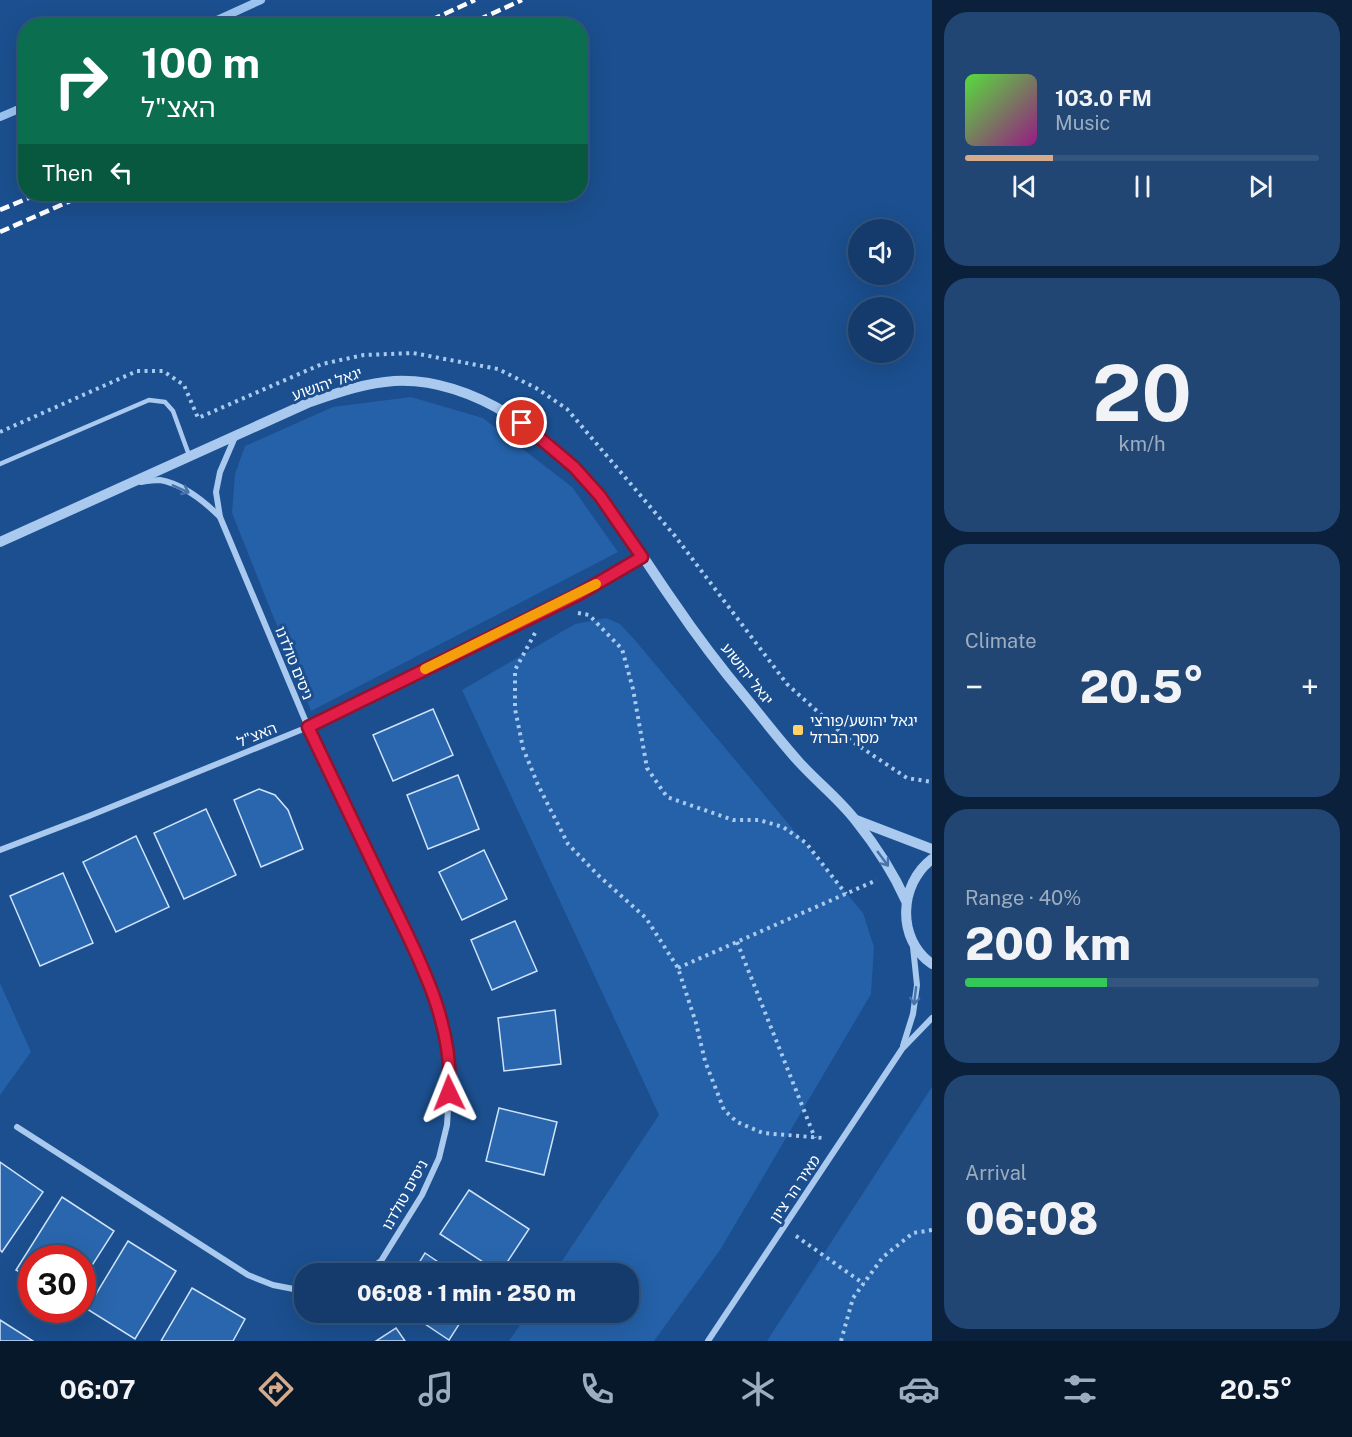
<!DOCTYPE html>
<html lang="en">
<head>
<meta charset="utf-8">
<style>
	body { margin:0; font-family:"Public Sans","Noto Sans Hebrew",sans-serif; background:#214673; color:#f1f3f6; height:100vh; display:flex; flex-direction:column; font-size:22px; white-space:nowrap }
	* { box-sizing:border-box; margin:0 }
	p { font-size:20px; color:#9dadc1 }
	.icon { flex:none; width:33px; height:33px; fill:none; stroke:currentColor; stroke-width:2; stroke-linecap:round; stroke-linejoin:round }
	.map { position:relative; flex:1; overflow:hidden }
	.panel { display:flex; flex-direction:column; gap:12px; padding:12px; background:#0b203b; width:420px }
	.panel>* { flex:none }
	.top-card { position:absolute; left:18px; top:18px; width:570px; height:183px; border-radius:24px; box-shadow:0 6px 24px #0002,0 0 0 2px #33557e; background:#0b6e4f; color:#fff; overflow:hidden }
	.controls { position:absolute; left:848px; top:219px; display:grid; gap:12px }
	.controls a { display:grid; place-items:center; width:66px; height:66px; border-radius:50%; background:#143b6b; box-shadow:0 6px 24px #0002,0 0 0 2px #33557e; font-size:30px }
	.speed { position:absolute; left:18px; top:1245px; display:flex; gap:12px; font-size:30px; font-weight:700; text-align:center }
	.speed>* { display:grid; place-content:center; width:78px; height:78px; border-radius:50%; background:#143b6b; box-shadow:0 6px 24px #0002,0 0 0 2px #33557e; line-height:1 }
	.speed .limit { border:9px solid #d22; background:#fff; color:#111 }
	.pin { position:absolute; display:grid; place-items:center; width:51px; height:51px; color:#fff; margin:-26px; border:3px solid #fff; border-radius:50%; box-shadow:0 2px 6px #0007 }
	.me { position:absolute; width:66px; margin:-33px; rotate:358deg; stroke-linejoin:round; filter:drop-shadow(0 0 4px #0008) }
	.turn { display:flex; align-items:center; gap:21px; height:126px; padding:0 24px; font-size:27px }
	.turn .icon { width:78px; height:78px; stroke-width:2.5 }
	.turn b { display:block; font-size:42px; line-height:51px }
	.then { display:flex; align-items:center; height:57px; padding:0 24px; background:#0003; gap:12px; font-size:22px }
	.big { font-size:45px; font-weight:800; line-height:1.1 }
	.panel .card { flex:1; display:flex; flex-direction:column; justify-content:center; gap:9px; min-width:0; padding:0 21px; border-radius:24px; background:#214673 }
	.panel .dial { align-items:center; gap:0 }
	.dial b { font-size:78px; line-height:1 }
	.song { display:flex; align-items:center; gap:18px }
	.cover { width:72px; height:72px; border-radius:9px; background:linear-gradient(135deg,hsl(110 70% 55%),hsl(310 70% 35%)) }
	.played { height:6px; border-radius:3px; background:linear-gradient(90deg,#d6ab8b 25%,#33557e 25%) }
	.keys { display:flex; justify-content:space-around; direction:ltr }
	.heat { display:flex; justify-content:space-between; align-items:center; font-size:33px; direction:ltr }
	.charge { height:9px; border-radius:4px; background:linear-gradient(90deg,#34c759 40%,#33557e 0) }
	.trip { position:absolute; left:294px; top:1263px; width:345px; height:60px; border-radius:24px; background:#143b6b; box-shadow:0 6px 24px #0002,0 0 0 2px #33557e; font-weight:800; line-height:60px; text-align:center }
	.menu { display:flex; height:96px; justify-content:space-around; align-items:center; background:#08182b; color:#9dadc1 }
	.menu .icon { width:42px; height:42px }
	.menu .on { color:#d6ab8b }
	.menu b { font-size:27px; color:#f1f3f6 }
	main { display:flex; flex:1; min-height:0 }
	.map>svg:first-child { display:block }
</style>
</head>
<body>
<main>
<div class="map">
<svg width="932" height="1341" viewBox="0 0 932 1341">
	<rect width="100%" height="100%" fill="#1b4f8f"/>
	<g fill="#2461a8">
		<path d="M411 397 483 418 572 487 618 552 311 711 232 513 235 474 245 446 333 407Z"/>
		<path d="M606 618 620 624 634 639 863 913 874 947 871 994 720 1250 654 1341H509L528 1313 628 1312V1274L554 1273 659 1115 462 690 575 624Z"/>
		<path d="M0 983 31 1052 0 1095Z"/>
		<path d="M932 1087V1341H767Z"/>
	</g>
	<g fill="none" stroke-linecap="round" stroke-linejoin="round">
		<g stroke="#9cc4f0" stroke-width="8">
			<path d="M204 26 261 0"/>
			<path d="M0 117 26 106"/>
		</g>
	</g>
	<g fill="#2a66ad" stroke="#cfe3fa" stroke-width="1.5">
		<path d="M433 709 453 755 393 781 373 735Z"/>
		<path d="M458 775 479 829 428 849 407 795Z"/>
		<path d="M259 789 275 795 288 810 303 849 261 867 234 800Z"/>
		<path d="M206 809 236 875 184 899 154 833Z"/>
		<path d="M136 836 169 907 116 932 83 862Z"/>
		<path d="M484 850 507 899 462 920 439 872Z"/>
		<path d="M63 873 93 943 40 966 10 896Z"/>
		<path d="M515 921 537 971 492 990 471 940Z"/>
		<path d="M555 1010 561 1064 504 1071 498 1018Z"/>
		<path d="M499 1108 557 1122 544 1175 486 1161Z"/>
		<path d="M0 1162 43 1192 2 1252 0 1250Z"/>
		<path d="M469 1190 529 1229 500 1273 440 1234Z"/>
		<path d="M62 1197 114 1231 82 1281V1258H32V1279L16 1270Z"/>
		<path d="M128 1241 176 1271 135 1339 87 1309Z"/>
		<path d="M425 1253 456 1274H412Z"/>
		<path d="M192 1288 245 1319 233 1341H161Z"/>
		<path d="M407 1312H467L449 1340Z"/>
		<path d="M0 1320 33 1341H0Z"/>
		<path d="M396 1328 405 1341H376Z"/>
	</g>
	<g fill="none" stroke-linecap="round" stroke-linejoin="round">
		<g stroke="#a9c9ee" stroke-width="4" stroke-dasharray="3 4.5" stroke-linecap="butt">
			<path d="M0 432 137 371H163L184 385 198 418 322 364 364 355 413 353 498 369 536 388 567 409 675 536 787 684 847 738 907 778 932 782"/>
			<path d="M578 613 589 615 622 649 633 689 647 768 667 797 733 820H759L783 827 806 843 846 894"/>
			<path d="M535 633 515 670V709L523 748 538 785 568 844 598 875 646 918 678 968 696 1023 705 1061 724 1110 737 1122 763 1133 823 1138"/>
			<path d="M737 942 815 1138"/>
			<path d="M678 968 877 880"/>
			<path d="M796 1236 864 1284"/>
			<path d="M841 1341 853 1298 883 1257 913 1233 932 1230"/>
		</g>
		<path stroke="#a9c9ee" stroke-width="4.5" d="M0 464 149 400 165 402 173 411 189 455"/>
		<g stroke="#a9c9ee" stroke-width="6">
			<path d="M235 437 220 472 216 492 220 517 308 727 421 965 442 1022 450 1077 447 1125 439 1158 422 1195 381 1261 364 1274"/>
			<path d="M141 482C147 481 154 480 160 480 183 484 204 501 220 517"/>
			<path d="M0 850 89 816 308 727 579 594 642 557"/>
			<path d="M903 1046 913 1014 917 985 913 947"/>
			<path d="M17 1127 248 1275 273 1285 304 1291"/>
			<path d="M708 1341 902 1049 932 1018"/>
		</g>
		<g stroke="#a9c9ee" stroke-width="10">
			<path d="M0 542 310 402C337 393 365 383 394 381 472 377 555 437 601 497 627 530 649 567 673 601 696 635 721 668 747 699 764 720 781 742 799 762 817 782 839 799 856 821 876 846 893 872 906 901"/>
			<path d="M856 820 932 849"/>
			<path d="M932 859C899 884 896 939 932 964"/>
		</g>
		<g stroke="#fff" stroke-width="4.5" stroke-dasharray="10 4.5" stroke-linecap="butt">
			<path d="M418 26 475 0"/>
			<path d="M465 26 522 0"/>
			<path d="M0 210 38 194"/>
			<path d="M0 232 86 194"/>
		</g>
	</g>
	<defs><path id="oneway-shaft" d="M-6 0H5M1.5-3L5.5 0L1.5 3" fill="none" stroke-width="1.6" stroke-linecap="round" stroke-linejoin="round" transform="scale(1.5)"/></defs>
	<g stroke="#4674ac">
		<use href="#oneway-shaft" transform="translate(181 489) rotate(24)"/>
		<use href="#oneway-shaft" transform="translate(883 859) rotate(54)"/>
		<use href="#oneway-shaft" transform="translate(915 996) rotate(97)"/>
	</g>
	<g fill="none" stroke-linecap="round" stroke-linejoin="round">
		<defs>
			<path id="route" d="M449 1093C455 1018 412 946 381 880 357 829 332 778 308 727L579 594 642 557 600 496 574 467 522 423"/>
		</defs>
		<use href="#route" stroke="#92132f" stroke-width="15"/>
		<use href="#route" stroke="#e11d48" stroke-width="10"/>
		<path stroke="#f59e0b" stroke-width="10" d="M425 669 596 584"/>
	</g>
	<rect fill="#ffd166" stroke="#1b4f8f" stroke-width="2" x="792" y="724" width="12" height="12" rx="3"/>
	<g text-anchor="middle" stroke-width="6" stroke-linejoin="round" paint-order="stroke">
		<g font-size="15" fill="#fff" stroke="#1b4f8f">
			<text transform="translate(327 384) rotate(-19)" y="5">יגאל יהושוע</text>
			<text transform="translate(294 663) rotate(68)" y="5">ניסים טולדנו</text>
			<text transform="translate(747 674) rotate(52)" y="5">יגאל יהושוע</text>
			<text transform="translate(257 735) rotate(-22)" y="5">האצ"ל</text>
			<text transform="translate(795 1189) rotate(-56)" y="5">מאיר הר ציון</text>
			<text transform="translate(405 1195) rotate(-61)" y="5">ניסים טולדנו</text>
		</g>
		<g font-size="15" fill="#fff" stroke="#1b4f8f" text-anchor="start">
			<text x="810" y="726">יגאל יהושע/פורצי<tspan x="810" dy="17">מסך הברזל</tspan></text>
		</g>
	</g>
</svg>
<div class="controls">
<a><svg class="icon" aria-label="sound" viewBox="0 0 24 24"><path d="M4 9h4l5-4v14l-5-4H4zM17 9q2 3 0 6"/></svg></a>
<a><svg class="icon" aria-label="layers" viewBox="0 0 24 24"><path d="M12 4l9 5-9 5-9-5zM3 14l9 5 9-5"/></svg></a>
</div>
<div class="speed"><div class="limit">30</div></div>
<div class="pin" style="left:522px;top:423px;background:#d93025"><svg class="icon" aria-label="arrive" viewBox="0 0 24 24"><path d="M6 21V4h12l-3 4 3 4H6"/></svg></div>
<svg class="me" style="left:449px;top:1093px" viewBox="-20 -20 40 40"><path d="M0-17L14 15 0 8-14 15z" fill="#e11d48" stroke="#fff" stroke-width="4"/></svg>
<div class="trip">06:08 · 1 min · 250 m</div>
<div class="top-card">
<div class="turn"><svg class="icon" aria-label="right" viewBox="0 0 24 24"><path d="M7 20v-9h11M14 6l5 5-5 5"/></svg><div><b>100 m</b>האצ&quot;ל</div></div>
<div class="then">Then<svg class="icon" aria-label="left" viewBox="0 0 24 24"><path d="M17 20v-9H6M10 6l-5 5 5 5"/></svg></div>
</div>
</div>
<section class="panel">
<div class="card">
<div class="song"><i class="cover"></i><div><b>103.0 FM</b><p>Music</p></div></div>
<div class="played"></div>
<div class="keys"><svg class="icon" aria-label="previous" viewBox="0 0 24 24"><path d="M18 5L8 12l10 7zM5 5v14"/></svg><svg class="icon" aria-label="pause" viewBox="0 0 24 24"><path d="M8 5v14M16 5v14"/></svg><svg class="icon" aria-label="next" viewBox="0 0 24 24"><path d="M6 5l10 7-10 7zM19 5v14"/></svg></div>
</div>
<div class="card dial"><b>20</b><p>km/h</p></div>
<div class="card"><p>Climate</p>
<div class="heat"><a>−</a><b class="big">20.5°</b><a>+</a></div>
</div>
<div class="card"><p>Range · 40%</p><b class="big">200 km</b><div class="charge"></div></div>
<div class="card"><p>Arrival</p><b class="big">06:08</b></div>
</section>
</main>
<nav class="menu">
<b>06:07</b>
<svg class="icon on" aria-label="directions" viewBox="0 0 24 24"><path d="M12 3l9 9-9 9-9-9zM9 14v-3h6M13 9l2 2-2 2"/></svg>
<svg class="icon" aria-label="music" viewBox="0 0 24 24"><path d="M9 18V5l10-2v13"/><circle cx="6" cy="18" r="3"/><circle cx="16" cy="16" r="3"/></svg>
<svg class="icon" aria-label="phone" viewBox="0 0 24 24"><path d="M5 4h4l2 5-3 2q2 4 5 5l2-3 5 2v4C11 20 4 13 5 4z"/></svg>
<svg class="icon" aria-label="climate" viewBox="0 0 24 24"><path d="M12 3v18M4 7l16 10M4 17L20 7"/></svg>
<svg class="icon" aria-label="car" viewBox="0 0 24 24"><path d="M5 17H2v-5l4-1 3-4h7l3 4 3 1v5h-3M9 17h6M6 11h13"/><circle cx="7" cy="17" r="2"/><circle cx="17" cy="17" r="2"/></svg>
<svg class="icon" aria-label="filters" viewBox="0 0 24 24"><path d="M4 7h16M4 17h16"/><circle cx="9" cy="7" r="2"/><circle cx="15" cy="17" r="2"/></svg>
<b>20.5°</b>
</nav>
</body>
</html>
